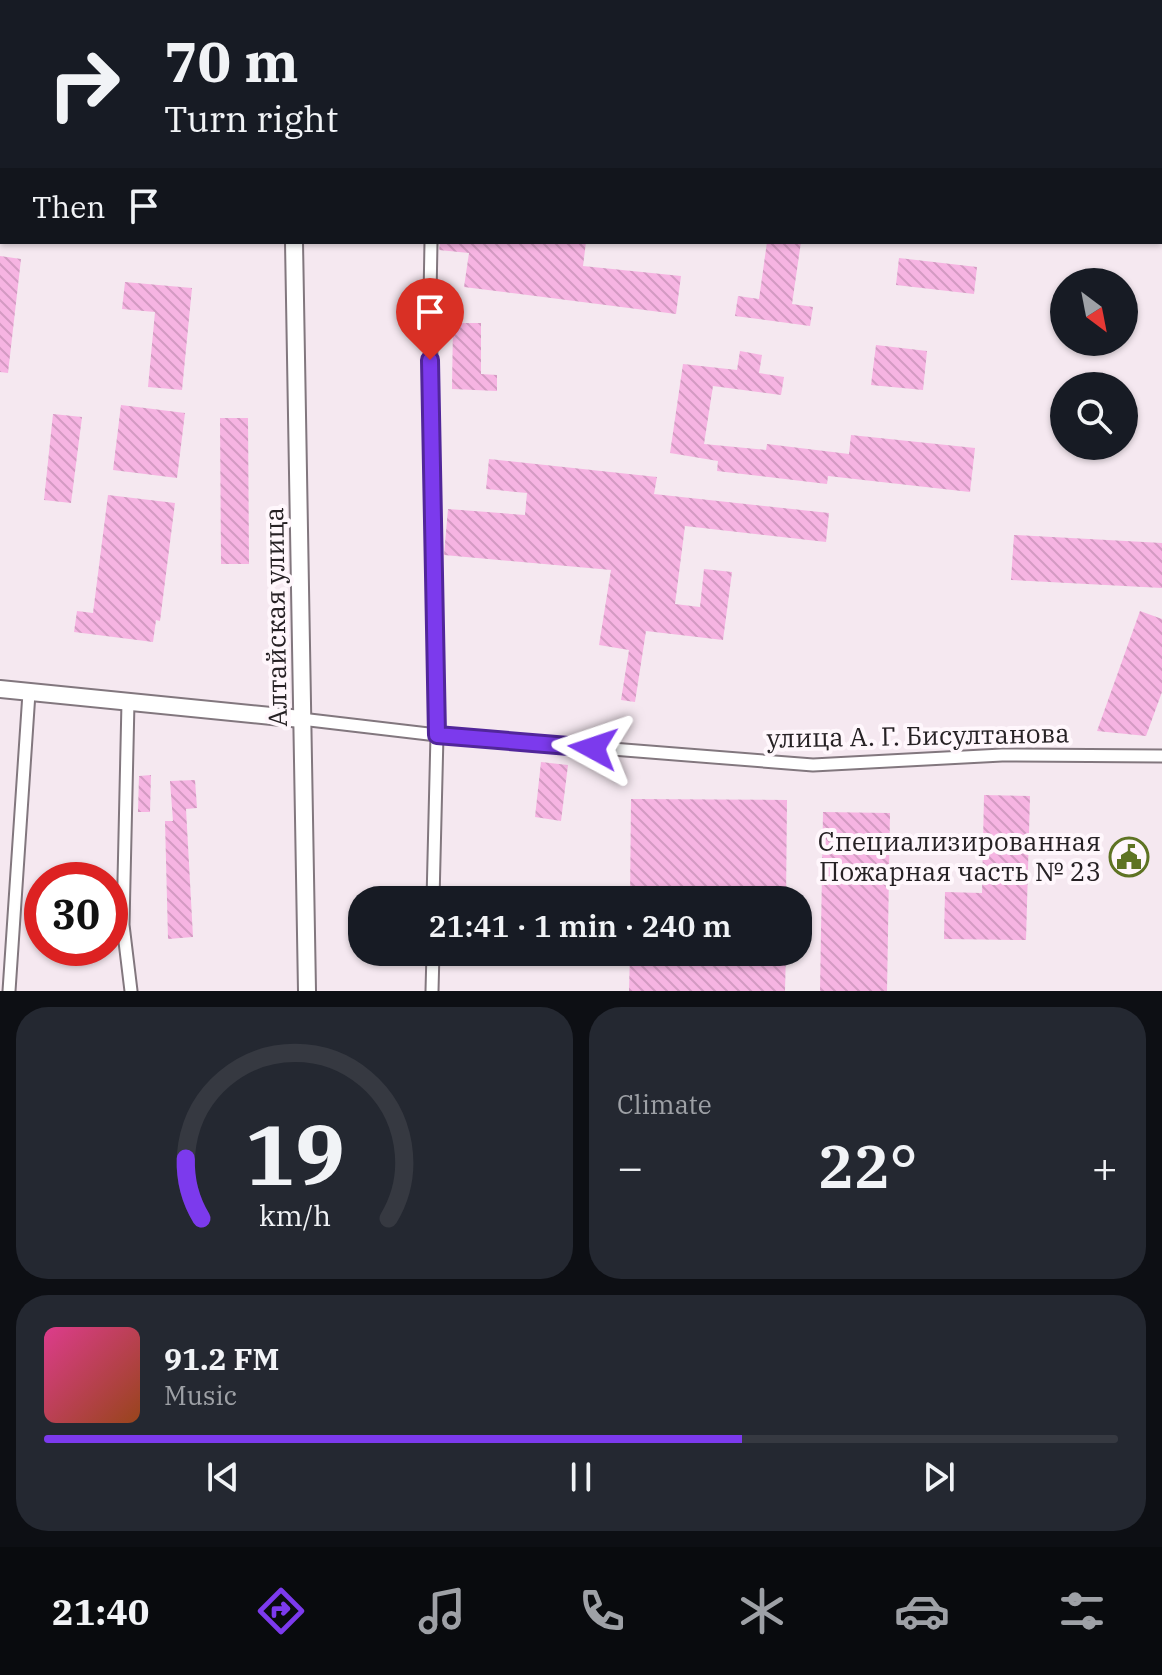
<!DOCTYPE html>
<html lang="en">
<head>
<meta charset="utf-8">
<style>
	body { margin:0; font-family:"IBM Plex Serif",serif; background:#242831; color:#f1f3f6; height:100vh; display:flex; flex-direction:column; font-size:30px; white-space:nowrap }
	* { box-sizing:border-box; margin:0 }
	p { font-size:26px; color:#9ea1a6 }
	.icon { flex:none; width:44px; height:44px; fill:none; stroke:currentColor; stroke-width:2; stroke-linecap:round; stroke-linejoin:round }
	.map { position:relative; height:991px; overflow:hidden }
	.details { display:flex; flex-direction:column; gap:16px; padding:16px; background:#0d0f14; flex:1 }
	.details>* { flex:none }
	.guide { position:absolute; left:0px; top:0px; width:1162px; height:244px; box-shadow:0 2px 6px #0004; background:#171b24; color:#f1f3f6; overflow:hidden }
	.needle { width:52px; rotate:148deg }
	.buttons { position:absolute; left:1050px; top:268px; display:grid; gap:16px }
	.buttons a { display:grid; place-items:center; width:88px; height:88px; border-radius:50%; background:#171b24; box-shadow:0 2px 6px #0004; font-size:40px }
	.speed { position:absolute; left:24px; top:862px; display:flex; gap:16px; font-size:40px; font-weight:700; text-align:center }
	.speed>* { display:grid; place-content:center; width:104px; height:104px; border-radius:50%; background:#171b24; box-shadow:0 2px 6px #0004; line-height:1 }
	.speed .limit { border:12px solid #d22; background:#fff; color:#111 }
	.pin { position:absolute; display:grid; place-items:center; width:68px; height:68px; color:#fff; margin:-82px -34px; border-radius:50% 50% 50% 0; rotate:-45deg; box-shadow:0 0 8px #0007 }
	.pin .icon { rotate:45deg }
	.me { position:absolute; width:88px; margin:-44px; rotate:275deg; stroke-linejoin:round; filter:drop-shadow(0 0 6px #0008) }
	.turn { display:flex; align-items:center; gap:28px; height:168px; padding:0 32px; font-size:36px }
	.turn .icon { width:104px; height:104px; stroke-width:2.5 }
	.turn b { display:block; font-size:56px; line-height:68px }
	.then { display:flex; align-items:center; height:76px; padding:0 32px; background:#0003; gap:16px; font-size:30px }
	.big { font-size:60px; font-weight:600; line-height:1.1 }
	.details .card { flex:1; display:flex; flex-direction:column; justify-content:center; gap:12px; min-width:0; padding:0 28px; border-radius:32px; background:#242831 }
	.details .dial { align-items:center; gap:0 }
	.dial svg { height:208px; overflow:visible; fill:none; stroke:#363941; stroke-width:7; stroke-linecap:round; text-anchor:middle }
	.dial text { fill:#f1f3f6; stroke:none }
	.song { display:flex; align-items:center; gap:24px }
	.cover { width:96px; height:96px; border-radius:12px; background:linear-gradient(135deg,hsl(330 70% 55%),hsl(20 70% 35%)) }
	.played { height:8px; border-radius:4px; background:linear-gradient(90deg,#7c3aed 65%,#363941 65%) }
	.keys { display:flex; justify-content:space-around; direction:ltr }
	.heat { display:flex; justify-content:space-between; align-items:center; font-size:44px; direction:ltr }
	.details .tiles { flex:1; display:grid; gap:16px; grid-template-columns:1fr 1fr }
	.card:last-child { grid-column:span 2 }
	.trip { position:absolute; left:348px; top:886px; width:464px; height:80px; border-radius:32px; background:#171b24; box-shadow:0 2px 6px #0004; font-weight:600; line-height:80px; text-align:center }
	.menu { display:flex; height:128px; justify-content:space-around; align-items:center; background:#090b0e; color:#9ea1a6 }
	.menu .icon { width:56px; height:56px }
	.menu .current { color:#7c3aed }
	.menu b { font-size:36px; color:#f1f3f6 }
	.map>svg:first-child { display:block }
</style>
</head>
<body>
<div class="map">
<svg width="1162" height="991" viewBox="0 0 1162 991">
	<defs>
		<pattern id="building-back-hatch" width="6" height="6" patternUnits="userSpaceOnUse" patternTransform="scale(2)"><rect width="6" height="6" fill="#f6b4e2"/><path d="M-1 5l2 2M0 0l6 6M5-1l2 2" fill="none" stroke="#d39ac2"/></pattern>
	</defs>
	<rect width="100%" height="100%" fill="#f5e8f0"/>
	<g fill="url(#building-back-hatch)">
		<path d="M440 242H586L583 266 681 276 676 314 464 287 469 253 439 250Z"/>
		<path d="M767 242H801L792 304 813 307 810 326 735 316 738 296 759 299Z"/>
		<path d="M0 256 21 259 8 373 0 372Z"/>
		<path d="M899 258 977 267 974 294 896 285Z"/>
		<path d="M125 282 192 288 182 390 148 387 155 312 122 309Z"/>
		<path d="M453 323H481V374L497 375V391L452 389Z"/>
		<path d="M876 345 927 351 923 390 871 385Z"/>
		<path d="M740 351 762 355 759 373 784 377 781 395 713 386 704 444 766 450 767 444 849 454 851 435 975 448 970 492 828 476 827 484 717 471 718 461 670 453 683 364 737 370Z"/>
		<path d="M121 405 185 413 177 478 113 470Z"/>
		<path d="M53 414 82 417 71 503 44 500Z"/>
		<path d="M220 418H248L249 564H221Z"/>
		<path d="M489 459 657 477 654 494 829 513 826 542 685 526 675 604 700 607 704 569 732 572 723 640 646 631 635 702 621 700 629 650 599 645 611 570 444 555 448 509 525 515 527 493 486 489Z"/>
		<path d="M108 495 175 503 160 621 156 620 153 642 74 632 77 611 93 613Z"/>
		<path d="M1014 535 1162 543V588L1011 580Z"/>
		<path d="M1140 611 1162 619V692L1146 736 1097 731Z"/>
		<path d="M541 762 568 765 561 821 535 817Z"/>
		<path d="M151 775 150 812H138L139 776Z"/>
		<path d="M195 780 197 808 186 809 193 937 168 939 165 821H173L170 781Z"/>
		<path d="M984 795 1030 796 1026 940 944 939 945 892 982 893Z"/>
		<path d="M631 799 787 800 786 900H630Z"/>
		<path d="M823 812 890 813 887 991H820Z"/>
		<path d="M630 952H786L785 991H629Z"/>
	</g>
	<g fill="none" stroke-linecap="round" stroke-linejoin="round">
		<defs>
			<g id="street">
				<path d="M431 242 430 297 437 735 433 900"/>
				<path d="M128 702 123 925 131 991"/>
				<path d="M301 719 437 735 813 765 1002 755 1162 756"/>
				<path d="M9 991 29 693"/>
				<path d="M432 991 433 952"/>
			</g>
			<g id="secondary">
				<path d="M331 2V0"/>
				<path d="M0 17 2 18"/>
				<path d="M0 37H2"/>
				<path d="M1160 155H1162"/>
				<path d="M1160 173H1162"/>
				<path d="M294 242 307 991"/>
				<path d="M0 689 301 719"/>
			</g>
		</defs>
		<use href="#street" stroke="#82777e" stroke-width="15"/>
		<use href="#secondary" stroke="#82777e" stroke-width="20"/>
		<use href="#street" stroke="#fff" stroke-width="11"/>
		<use href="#secondary" stroke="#fff" stroke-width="16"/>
	</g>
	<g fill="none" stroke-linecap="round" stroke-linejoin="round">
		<defs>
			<path id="route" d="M430 360 437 735 593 748"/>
		</defs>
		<use href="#route" stroke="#51269a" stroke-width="20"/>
		<use href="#route" stroke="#7c3aed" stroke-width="14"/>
	</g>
	<defs>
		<symbol id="civic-ring" viewBox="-11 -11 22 22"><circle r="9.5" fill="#fff7fc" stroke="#5e7323" stroke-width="1.5"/><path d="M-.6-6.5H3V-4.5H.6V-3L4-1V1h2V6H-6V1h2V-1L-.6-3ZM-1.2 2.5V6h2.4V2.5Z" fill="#5e7323"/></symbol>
	</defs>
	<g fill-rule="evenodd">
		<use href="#civic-ring" x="1107" y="835" width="44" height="44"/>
	</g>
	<g text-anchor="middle" stroke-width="8" stroke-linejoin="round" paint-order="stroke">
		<g font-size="26" fill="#262124" stroke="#fff7fc">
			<text transform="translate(276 617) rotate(-91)" y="9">Алтайская улица</text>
			<text transform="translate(918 736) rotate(-1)" y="9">улица А. Г. Бисултанова</text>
		</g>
		<g font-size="26" fill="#262124" stroke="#fff7fc" text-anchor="end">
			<text x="1101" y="851">Специализированная<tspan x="1101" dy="30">Пожарная часть № 23</tspan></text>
		</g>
	</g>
</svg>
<div class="buttons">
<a><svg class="needle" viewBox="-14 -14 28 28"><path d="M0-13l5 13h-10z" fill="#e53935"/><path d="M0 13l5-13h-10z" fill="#9ea1a6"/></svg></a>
<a><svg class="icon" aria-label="search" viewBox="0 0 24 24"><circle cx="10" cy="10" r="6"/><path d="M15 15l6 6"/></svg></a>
</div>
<div class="speed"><div class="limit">30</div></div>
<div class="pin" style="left:430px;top:360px;background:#d93025"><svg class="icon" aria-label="arrive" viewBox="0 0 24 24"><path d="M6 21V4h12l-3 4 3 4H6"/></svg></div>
<svg class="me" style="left:593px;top:748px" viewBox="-20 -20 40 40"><path d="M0-17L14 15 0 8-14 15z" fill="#7c3aed" stroke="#fff" stroke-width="4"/></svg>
<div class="trip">21:41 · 1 min · 240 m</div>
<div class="guide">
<div class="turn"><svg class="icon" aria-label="right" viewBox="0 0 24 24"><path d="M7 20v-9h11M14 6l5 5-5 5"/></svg><div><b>70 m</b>Turn right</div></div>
<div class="then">Then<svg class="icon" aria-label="arrive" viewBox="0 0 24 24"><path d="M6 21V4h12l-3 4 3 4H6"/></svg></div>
</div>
</div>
<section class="details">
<div class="tiles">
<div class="card dial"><svg viewBox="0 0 100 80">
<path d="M14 69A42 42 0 1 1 86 69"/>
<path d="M14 69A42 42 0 0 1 8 46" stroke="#7c3aed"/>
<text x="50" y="56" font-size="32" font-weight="700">19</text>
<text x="50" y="72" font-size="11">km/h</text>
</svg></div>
<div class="card"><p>Climate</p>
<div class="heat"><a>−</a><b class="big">22°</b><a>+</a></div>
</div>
<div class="card">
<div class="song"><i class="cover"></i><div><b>91.2 FM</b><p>Music</p></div></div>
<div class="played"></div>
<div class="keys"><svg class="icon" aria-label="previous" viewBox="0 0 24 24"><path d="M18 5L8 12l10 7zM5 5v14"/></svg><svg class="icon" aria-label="pause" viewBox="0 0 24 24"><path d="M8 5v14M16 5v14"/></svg><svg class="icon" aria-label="next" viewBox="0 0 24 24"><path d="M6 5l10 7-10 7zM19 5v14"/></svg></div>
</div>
</div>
</section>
<nav class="menu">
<b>21:40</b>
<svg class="icon current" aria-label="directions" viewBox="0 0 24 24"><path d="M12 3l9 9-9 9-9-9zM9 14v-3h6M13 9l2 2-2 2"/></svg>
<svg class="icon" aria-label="music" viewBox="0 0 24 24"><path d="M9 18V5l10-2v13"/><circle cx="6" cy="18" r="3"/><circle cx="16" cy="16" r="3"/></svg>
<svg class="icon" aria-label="phone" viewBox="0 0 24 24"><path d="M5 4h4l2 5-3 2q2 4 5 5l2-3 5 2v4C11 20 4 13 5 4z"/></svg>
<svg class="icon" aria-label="climate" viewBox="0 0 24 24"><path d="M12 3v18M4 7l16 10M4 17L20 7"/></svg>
<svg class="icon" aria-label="car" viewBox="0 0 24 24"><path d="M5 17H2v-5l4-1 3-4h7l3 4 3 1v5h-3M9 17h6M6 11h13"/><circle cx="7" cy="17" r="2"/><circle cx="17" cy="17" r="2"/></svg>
<svg class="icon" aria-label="filters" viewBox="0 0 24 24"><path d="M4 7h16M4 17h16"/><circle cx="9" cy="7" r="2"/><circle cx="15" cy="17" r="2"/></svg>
</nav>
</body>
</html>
